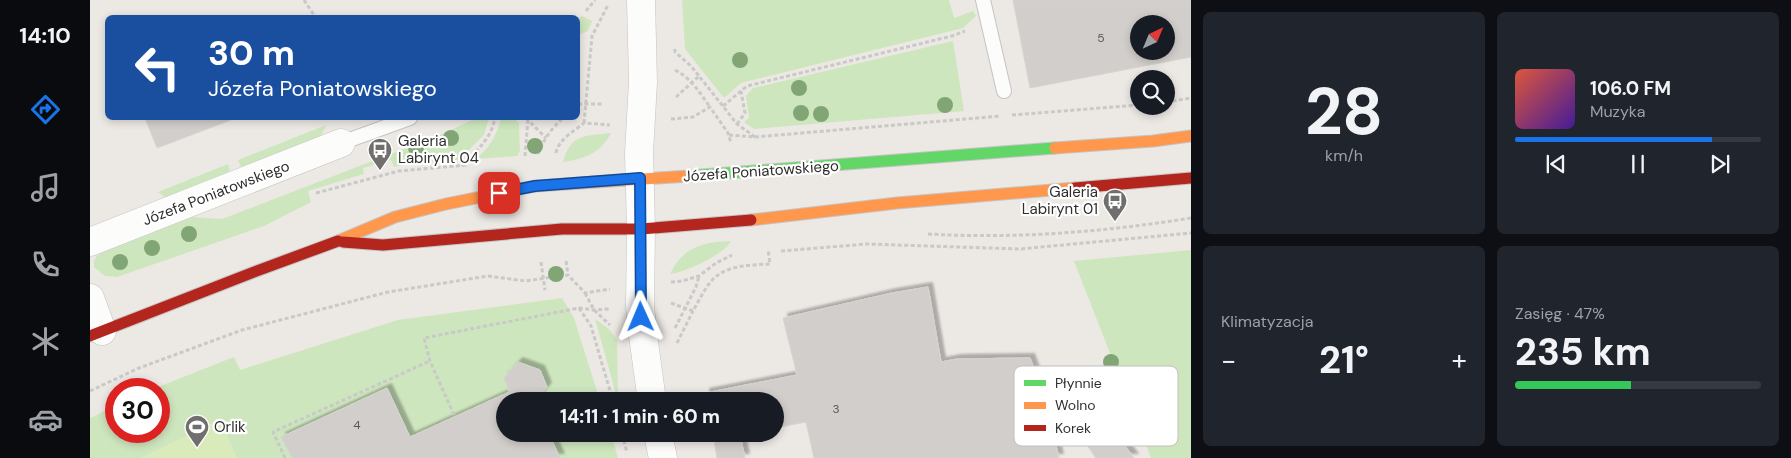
<!DOCTYPE html>
<html lang="pl">
<head>
<meta charset="utf-8">
<style>
	body { margin:0; font-family:"DM Sans",sans-serif; background:#20242c; color:#f1f3f6; height:100vh; display:flex; flex-direction:column; font-size:19px; white-space:nowrap }
	* { box-sizing:border-box; margin:0 }
	p { font-size:16px; color:#9ea1a6 }
	.icon { flex:none; width:28px; height:28px; fill:none; stroke:currentColor; stroke-width:2; stroke-linecap:round; stroke-linejoin:round }
	.map { position:relative; flex:1; overflow:hidden }
	.drawer { display:flex; flex-direction:column; gap:12px; padding:12px; background:#0d0f14; width:600px }
	.drawer>* { flex:none }
	.guide { position:absolute; left:15px; top:15px; width:475px; height:105px; border-radius:8px; box-shadow:0 2px 8px #0003; background:#1a4fa0; color:#fff; overflow:hidden }
	.needle { width:32px; rotate:44deg }
	.tools { position:absolute; left:1040px; top:15px; display:grid; gap:10px }
	.tools a { display:grid; place-items:center; width:45px; height:45px; border-radius:50%; background:#171b24; box-shadow:0 2px 8px #0003; font-size:25px }
	.speed { position:absolute; left:15px; top:378px; display:flex; gap:10px; font-size:25px; font-weight:700; text-align:center }
	.speed>* { display:grid; place-content:center; width:65px; height:65px; border-radius:50%; background:#171b24; box-shadow:0 2px 8px #0003; line-height:1 }
	.speed .limit { border:8px solid #d22; background:#fff; color:#111 }
	.pin { position:absolute; display:grid; place-items:center; width:42px; height:42px; color:#fff; margin:-21px; border-radius:10px; box-shadow:0 2px 8px #0006 }
	.me { position:absolute; width:55px; margin:-28px; rotate:359deg; stroke-linejoin:round; filter:drop-shadow(0 0 4px #0008) }
	.turn { display:flex; align-items:center; gap:18px; height:105px; padding:0 20px; font-size:22px }
	.turn .icon { width:65px; height:65px; stroke-width:2.5 }
	.turn b { display:block; font-size:35px; line-height:42px }
	.big { font-size:38px; font-weight:800; line-height:1.1 }
	.drawer .tile { flex:1; display:flex; flex-direction:column; justify-content:center; gap:8px; min-width:0; padding:0 18px; border-radius:8px; background:#20242c }
	.drawer .dial { align-items:center; gap:0 }
	.dial b { font-size:65px; line-height:1 }
	.song { display:flex; align-items:center; gap:15px }
	.cover { width:60px; height:60px; border-radius:8px; background:linear-gradient(135deg,hsl(10 70% 55%),hsl(260 70% 35%)) }
	.played { height:5px; border-radius:2px; background:linear-gradient(90deg,#1a73e8 80%,#363941 80%) }
	.keys { display:flex; justify-content:space-around; direction:ltr }
	.heat { display:flex; justify-content:space-between; align-items:center; font-size:28px; direction:ltr }
	.charge { height:8px; border-radius:4px; background:linear-gradient(90deg,#34c759 47%,#363941 0) }
	.drawer .tiles { flex:1; display:grid; gap:12px; grid-template-columns:repeat(2,1fr) }
	.trip { position:absolute; left:406px; top:392px; width:288px; height:50px; border-radius:25px; background:#171b24; box-shadow:0 2px 8px #0003; font-weight:800; line-height:50px; text-align:center }
	main { display:flex; flex:1; min-height:0 }
	.tabs { display:flex; flex-direction:column; width:90px; justify-content:space-around; align-items:center; background:#090b0e; color:#9ea1a6 }
	.tabs .icon { width:35px; height:35px }
	.tabs .current { color:#1a73e8 }
	.tabs b { font-size:22px; color:#f1f3f6 }
	.map>svg:first-child { display:block }
</style>
</head>
<body>
<main>
<nav class="tabs">
<b>14:10</b>
<svg class="icon current" aria-label="directions" viewBox="0 0 24 24"><path d="M12 3l9 9-9 9-9-9zM9 14v-3h6M13 9l2 2-2 2"/></svg>
<svg class="icon" aria-label="music" viewBox="0 0 24 24"><path d="M9 18V5l10-2v13"/><circle cx="6" cy="18" r="3"/><circle cx="16" cy="16" r="3"/></svg>
<svg class="icon" aria-label="phone" viewBox="0 0 24 24"><path d="M5 4h4l2 5-3 2q2 4 5 5l2-3 5 2v4C11 20 4 13 5 4z"/></svg>
<svg class="icon" aria-label="climate" viewBox="0 0 24 24"><path d="M12 3v18M4 7l16 10M4 17L20 7"/></svg>
<svg class="icon" aria-label="car" viewBox="0 0 24 24"><path d="M5 17H2v-5l4-1 3-4h7l3 4 3 1v5h-3M9 17h6M6 11h13"/><circle cx="7" cy="17" r="2"/><circle cx="17" cy="17" r="2"/></svg>
</nav>
<div class="map">
<svg width="1101" height="458" viewBox="0 0 1101 458">
	<defs>
		<filter id="shadow"><feDropShadow dx="4.5" dy="-4.5" stdDeviation="1" flood-color="#0004"/></filter>
	</defs>
	<rect width="100%" height="100%" fill="#ece8e4"/>
	<g fill="#cee6be">
		<path d="M592 0H859L864 18 883 11 886 16 873 28 651 83 634 98 595 49Z"/>
		<path d="M492 16 502 21 498 31 488 35V19Z"/>
		<path d="M863 41 874 111 664 129 654 122 659 118 656 96 663 88Z"/>
		<path d="M386 118H399L394 135 369 160 318 164 304 167 301 160 273 168 274 174 218 191 221 202 174 226 27 277 15 276 4 267V261L7 256 11 253 102 217 132 219 355 133Z"/>
		<path d="M411 118H424L429 123 430 151 427 156 386 159C400 147 407 135 411 118Z"/>
		<path d="M236 125 232 134 228 137 151 167 148 160Z"/>
		<path d="M521 133C511 153 494 159 473 162 481 133 496 136 521 133Z"/>
		<path d="M138 164 140 171 75 197 68 192Z"/>
		<path d="M641 241C635 254 594 273 580 274 593 247 612 242 641 241Z"/>
		<path d="M1101 250V458H1061L984 261Z"/>
		<path d="M472 298 484 318 510 401H417L419 392 320 437 297 389 192 438 202 458H147L129 420 51 458H0V418L26 406V431H69V389H63L144 357 150 370 308 320Z"/>
		<path d="M505 319 519 329 527 340 528 401Z"/>
		<path d="M459 434H521L528 458H470Z"/>
	</g>
	<path fill="#d9eabb" d="M129 420 147 458H51Z"/>
	<g fill="#d1cecb" stroke="#d7d4d0" fill-rule="evenodd" filter="url(#shadow)">
		<path d="M923 0H1101V57L940 88ZM1049 24H1076V51H1049Z"/>
		<path d="M55 118H140L141 120 67 148Z"/>
		<path d="M838 287 851 362 867 359 940 358 953 393 969 458H724L716 422 685 428V401H617L615 393 707 375 693 318 802 293Z"/>
		<path d="M428 362 450 370 457 387 445 401H415V434H459L470 458H202L191 437 297 388 320 437 419 392 414 378Z"/>
		<path d="M1018 423 1044 458H1006L994 441Z"/>
		<path d="M623 434H656L650 435 655 458H627Z"/>
	</g>
	<g fill="none" stroke-linecap="round" stroke-linejoin="round">
		<defs>
			<g id="lane">
				<path d="M893 0 914 91"/>
				<path d="M251 143 320 118"/>
			</g>
			<g id="street">
				<path d="M551 0 553 82 549 153 551 229 550 306 552 328 562 401"/>
				<path d="M0 242 251 143"/>
				<path d="M0 298 12 331"/>
				<path d="M568 434 573 458"/>
			</g>
			<path id="fast" d="M599 176 965 148"/>
			<g id="slow">
				<path d="M965 148 1063 141 1101 136"/>
				<path d="M661 220 807 203 985 188"/>
				<path d="M248 241 305 217 356 204 445 186 599 176"/>
			</g>
			<g id="jam">
				<path d="M985 188 1101 178"/>
				<path d="M253 242 293 245 472 229H551L661 220"/>
				<path d="M0 336 164 272 248 241"/>
			</g>
		</defs>
		<use href="#lane" stroke="#c5c4c5" stroke-width="16"/>
		<use href="#street" stroke="#c5c4c5" stroke-width="29"/>
		<use href="#fast" stroke="#c5c4c5" stroke-width="13"/>
		<use href="#slow" stroke="#c5c4c5" stroke-width="13"/>
		<use href="#jam" stroke="#c5c4c5" stroke-width="13"/>
		<g stroke="#c9c9c8" stroke-width="3" stroke-dasharray="4 2.5" stroke-linecap="butt">
			<path d="M214 0 226 18"/>
			<path d="M496 11 505 0"/>
			<path d="M585 49V52L601 66 609 76"/>
			<path d="M585 70C601 78 610 93 620 107"/>
			<path d="M586 97 609 76 647 124 665 137"/>
			<path d="M1076 102 1101 98"/>
			<path d="M488 104H513"/>
			<path d="M633 106 657 86 862 36 875 31"/>
			<path d="M922 115 1049 105"/>
			<path d="M436 118 456 138"/>
			<path d="M581 119 603 117 620 107 638 133 641 143"/>
			<path d="M494 123 502 36 518 5"/>
			<path d="M647 124 655 113 651 91"/>
			<path d="M639 135 665 137 911 116"/>
			<path d="M466 153C468 140 484 131 494 123L520 125"/>
			<path d="M448 154C453 140 462 128 473 118"/>
			<path d="M435 156 438 119"/>
			<path d="M372 166C387 150 401 139 405 118"/>
			<path d="M226 193 309 171 377 165"/>
			<path d="M838 234C926 239 1014 232 1101 218"/>
			<path d="M691 251 777 244 930 249 1101 233"/>
			<path d="M476 261 478 275"/>
			<path d="M451 262 455 290"/>
			<path d="M581 282 592 281 609 276 626 263 642 255"/>
			<path d="M495 293 504 310 520 325"/>
			<path d="M581 303 603 311C608 302 613 292 619 284 632 265 659 265 680 264L678 249"/>
			<path d="M489 308 501 326 523 401"/>
			<path d="M585 328 606 287 609 276"/>
			<path d="M587 343 603 311"/>
			<path d="M0 391 49 368 152 330 298 292 398 276 435 281 478 275 495 293 520 289"/>
			<path d="M364 415 340 361 334 338 489 308 504 310 520 309"/>
			<path d="M532 434 537 453"/>
			<path d="M195 458 183 432 340 361"/>
		</g>
		<use href="#lane" stroke="#fcfcfb" stroke-width="14"/>
		<use href="#street" stroke="#fcfcfb" stroke-width="28"/>
		<use href="#fast" stroke="#63d668" stroke-width="11"/>
		<use href="#slow" stroke="#ff974d" stroke-width="11"/>
		<use href="#jam" stroke="#b3261e" stroke-width="11"/>
	</g>
	<g fill="#82a575">
		<circle cx="650" cy="60" r="8"/>
		<circle cx="709" cy="88" r="8"/>
		<circle cx="855" cy="105" r="8"/>
		<circle cx="711" cy="113" r="8"/>
		<circle cx="731" cy="114" r="8"/>
		<circle cx="361" cy="138" r="8"/>
		<circle cx="445" cy="146" r="8"/>
		<circle cx="326" cy="148" r="8"/>
		<circle cx="99" cy="234" r="8"/>
		<circle cx="62" cy="248" r="8"/>
		<circle cx="30" cy="262" r="8"/>
		<circle cx="466" cy="274" r="8"/>
		<circle cx="1021" cy="362" r="8"/>
	</g>
	<g fill="none" stroke-linecap="round" stroke-linejoin="round">
		<defs>
			<path id="route" d="M409 193 445 186 550 178 551 317"/>
		</defs>
		<use href="#route" stroke="#114b97" stroke-width="12"/>
		<use href="#route" stroke="#1a73e8" stroke-width="9"/>
	</g>
	<defs>
		<symbol id="bus-pin" viewBox="-11 -11 22 30"><path d="M0 17L-7.5 6A9.5 9.5 0 1 1 7.5 6Z" fill="#706f6e" stroke="#fff"/><path d="M-5-6H5V4H4V6H2V4H-2V6H-4V4H-5ZM-3.5-4V0h7V-4ZM-3.5 1.2v1.5H-2V1.2ZM2 1.2v1.5H3.5V1.2Z" fill="#fff"/></symbol>
		<symbol id="stadium-pin" viewBox="-11 -11 22 30"><path d="M0 17L-7.5 6A9.5 9.5 0 1 1 7.5 6Z" fill="#706f6e" stroke="#fff"/><path d="M0-5a6.5 5 0 1 0 0 10a6.5 5 0 1 0 0-10ZM-3.5-1.8h7v3.6h-7Z" fill="#fff"/></symbol>
	</defs>
	<g fill-rule="evenodd">
		<use href="#bus-pin" x="276" y="136" width="28" height="38"/>
		<use href="#bus-pin" x="1011" y="187" width="28" height="38"/>
		<use href="#stadium-pin" x="93" y="413" width="28" height="38"/>
	</g>
	<g text-anchor="middle" stroke-width="4.5" stroke-linejoin="round" paint-order="stroke">
		<g font-size="12" fill="#585857">
			<text x="1011" y="42">5</text>
			<text x="746" y="413">3</text>
			<text x="267" y="429">4</text>
		</g>
		<g font-size="15" fill="#2e2e2e" stroke="#fff" text-anchor="start">
			<text x="308" y="146">Galeria<tspan x="308" dy="17">Labirynt 04</tspan></text>
			<text x="1008" y="197" text-anchor="end">Galeria<tspan x="1008" dy="17">Labirynt 01</tspan></text>
			<text x="124" y="432">Orlik</text>
		</g>
		<g font-size="15" fill="#2e2e2e" stroke="#fff">
			<text transform="translate(671 171) rotate(-4)" y="5">Józefa Poniatowskiego</text>
			<text transform="translate(126 193) rotate(-21)" y="5">Józefa Poniatowskiego</text>
		</g>
	</g>
	<rect x="924" y="366" width="164" height="80" rx="8" fill="#fff" stroke="#c0c0c0" stroke-width="1"/>
	<rect x="934" y="380" width="22" height="6" fill="#63d668"/>
	<rect x="934" y="402" width="22" height="7" fill="#ff974d"/>
	<rect x="934" y="425" width="22" height="6" fill="#b3261e"/>
	<g font-size="14" fill="#2e2e2e">
		<text x="965" y="388">Płynnie</text>
		<text x="965" y="410">Wolno</text>
		<text x="965" y="433">Korek</text>
	</g>
</svg>
<div class="tools">
<a><svg class="needle" viewBox="-14 -14 28 28"><path d="M0-13l5 13h-10z" fill="#e53935"/><path d="M0 13l5-13h-10z" fill="#9ea1a6"/></svg></a>
<a><svg class="icon" aria-label="search" viewBox="0 0 24 24"><circle cx="10" cy="10" r="6"/><path d="M15 15l6 6"/></svg></a>
</div>
<div class="speed"><div class="limit">30</div></div>
<div class="pin" style="left:409px;top:193px;background:#d93025"><svg class="icon" aria-label="arrive" viewBox="0 0 24 24"><path d="M6 21V4h12l-3 4 3 4H6"/></svg></div>
<svg class="me" style="left:551px;top:317px" viewBox="-20 -20 40 40"><path d="M0-17L14 15 0 8-14 15z" fill="#1a73e8" stroke="#fff" stroke-width="4"/></svg>
<div class="trip">14:11 · 1 min · 60 m</div>
<div class="guide">
<div class="turn"><svg class="icon" aria-label="left" viewBox="0 0 24 24"><path d="M17 20v-9H6M10 6l-5 5 5 5"/></svg><div><b>30 m</b>Józefa Poniatowskiego</div></div>
</div>
</div>
<section class="drawer">
<div class="tiles">
<div class="tile dial"><b>28</b><p>km/h</p></div>
<div class="tile">
<div class="song"><i class="cover"></i><div><b>106.0 FM</b><p>Muzyka</p></div></div>
<div class="played"></div>
<div class="keys"><svg class="icon" aria-label="previous" viewBox="0 0 24 24"><path d="M18 5L8 12l10 7zM5 5v14"/></svg><svg class="icon" aria-label="pause" viewBox="0 0 24 24"><path d="M8 5v14M16 5v14"/></svg><svg class="icon" aria-label="next" viewBox="0 0 24 24"><path d="M6 5l10 7-10 7zM19 5v14"/></svg></div>
</div>
<div class="tile"><p>Klimatyzacja</p>
<div class="heat"><a>−</a><b class="big">21°</b><a>+</a></div>
</div>
<div class="tile"><p>Zasięg · 47%</p><b class="big">235 km</b><div class="charge"></div></div>
</div>
</section>
</main>
</body>
</html>
